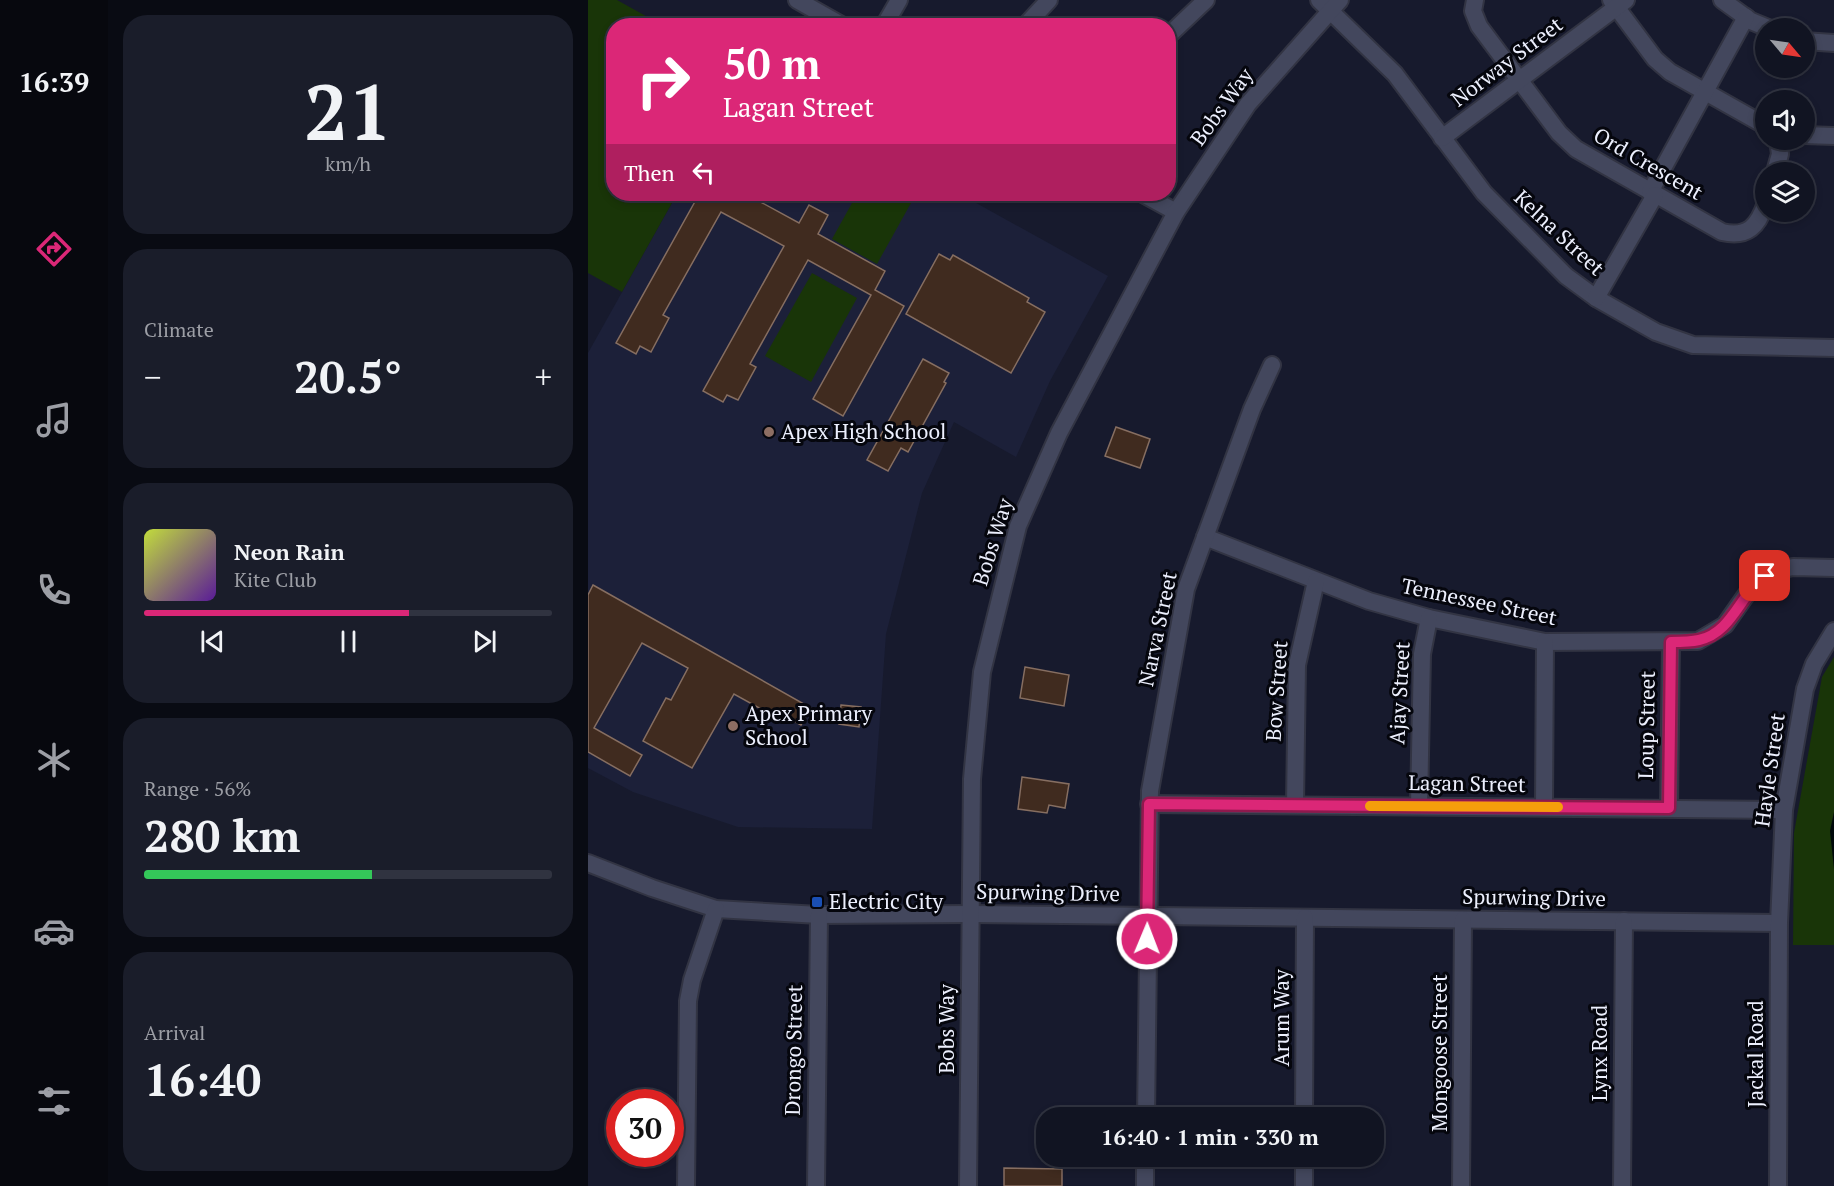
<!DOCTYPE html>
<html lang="en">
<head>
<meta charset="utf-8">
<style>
	body { margin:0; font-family:"PT Serif",serif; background:#1a1d2a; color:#f1f3f6; height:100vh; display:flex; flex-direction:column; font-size:22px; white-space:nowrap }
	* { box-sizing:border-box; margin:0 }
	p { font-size:20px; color:#9c9ea5 }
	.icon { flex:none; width:33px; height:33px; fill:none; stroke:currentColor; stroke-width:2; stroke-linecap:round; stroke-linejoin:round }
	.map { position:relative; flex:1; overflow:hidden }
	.panel { display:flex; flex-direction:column; gap:15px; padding:15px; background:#090b13; width:480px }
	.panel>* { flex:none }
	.top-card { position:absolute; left:18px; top:18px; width:570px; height:183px; border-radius:24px; box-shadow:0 3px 9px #0003,0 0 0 2px #303340; background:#db2777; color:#fff; overflow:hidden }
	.needle { width:39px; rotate:119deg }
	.tools { position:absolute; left:1167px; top:18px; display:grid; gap:12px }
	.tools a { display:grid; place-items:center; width:60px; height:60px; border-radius:50%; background:#111422; box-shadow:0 3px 9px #0003,0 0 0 2px #303340; font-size:30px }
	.speed { position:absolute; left:18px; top:1089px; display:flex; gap:12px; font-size:30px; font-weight:700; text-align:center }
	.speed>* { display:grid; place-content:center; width:78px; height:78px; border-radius:50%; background:#111422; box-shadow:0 3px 9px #0003,0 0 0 2px #303340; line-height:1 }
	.speed .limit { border:9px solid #d22; background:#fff; color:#111 }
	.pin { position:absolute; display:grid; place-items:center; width:51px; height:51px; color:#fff; margin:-26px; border-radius:12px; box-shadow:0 3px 9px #0006 }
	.me { position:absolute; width:66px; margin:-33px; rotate:1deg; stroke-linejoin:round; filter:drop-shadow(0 0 4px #0008) }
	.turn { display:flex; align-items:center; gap:21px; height:126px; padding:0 18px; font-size:27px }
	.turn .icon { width:78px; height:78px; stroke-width:2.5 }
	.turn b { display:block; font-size:42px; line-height:51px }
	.then { display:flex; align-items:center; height:57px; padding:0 18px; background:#0003; gap:12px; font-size:22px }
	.big { font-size:45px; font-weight:700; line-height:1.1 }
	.panel .widget { flex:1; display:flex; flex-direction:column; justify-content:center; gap:9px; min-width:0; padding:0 21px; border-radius:24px; background:#1a1d2a }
	.panel .dial { align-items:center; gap:0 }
	.dial b { font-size:78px; line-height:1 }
	.song { display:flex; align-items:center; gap:18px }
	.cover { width:72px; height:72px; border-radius:9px; background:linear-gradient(135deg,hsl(70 70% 55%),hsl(270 70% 35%)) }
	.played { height:6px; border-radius:3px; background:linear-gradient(90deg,#db2777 65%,#303340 65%) }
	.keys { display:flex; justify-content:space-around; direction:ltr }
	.heat { display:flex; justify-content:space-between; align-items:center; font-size:33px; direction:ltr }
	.charge { height:9px; border-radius:4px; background:linear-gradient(90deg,#34c759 56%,#303340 0) }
	.trip { position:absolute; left:448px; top:1107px; width:348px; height:60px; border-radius:24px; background:#111422; box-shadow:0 3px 9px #0003,0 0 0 2px #303340; font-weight:700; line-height:60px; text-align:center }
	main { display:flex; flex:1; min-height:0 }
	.menu { display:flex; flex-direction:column; width:108px; justify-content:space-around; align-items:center; background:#07080e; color:#9c9ea5 }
	.menu .icon { width:42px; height:42px }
	.menu .selected { color:#db2777 }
	.menu b { font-size:27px; color:#f1f3f6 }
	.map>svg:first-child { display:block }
</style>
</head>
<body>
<main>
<nav class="menu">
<b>16:39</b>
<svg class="icon selected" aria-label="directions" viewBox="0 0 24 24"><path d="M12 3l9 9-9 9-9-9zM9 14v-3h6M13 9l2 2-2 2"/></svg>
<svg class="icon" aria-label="music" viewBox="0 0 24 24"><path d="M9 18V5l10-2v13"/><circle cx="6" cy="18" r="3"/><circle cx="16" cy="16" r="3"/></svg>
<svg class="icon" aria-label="phone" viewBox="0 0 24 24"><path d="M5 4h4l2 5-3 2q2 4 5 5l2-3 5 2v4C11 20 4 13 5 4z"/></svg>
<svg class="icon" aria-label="climate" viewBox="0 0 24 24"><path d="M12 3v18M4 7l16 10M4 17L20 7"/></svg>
<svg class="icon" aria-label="car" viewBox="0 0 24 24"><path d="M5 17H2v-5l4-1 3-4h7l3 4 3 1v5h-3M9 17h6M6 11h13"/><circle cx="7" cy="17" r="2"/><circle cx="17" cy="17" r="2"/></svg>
<svg class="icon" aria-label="filters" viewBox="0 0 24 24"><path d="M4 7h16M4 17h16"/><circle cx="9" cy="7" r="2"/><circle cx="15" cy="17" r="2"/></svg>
</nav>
<section class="panel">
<div class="widget dial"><b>21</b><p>km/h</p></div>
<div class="widget"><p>Climate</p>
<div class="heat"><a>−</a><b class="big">20.5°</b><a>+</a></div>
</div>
<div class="widget">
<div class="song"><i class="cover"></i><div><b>Neon Rain</b><p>Kite Club</p></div></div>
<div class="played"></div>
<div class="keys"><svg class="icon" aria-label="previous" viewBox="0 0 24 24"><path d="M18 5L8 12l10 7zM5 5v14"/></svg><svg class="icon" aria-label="pause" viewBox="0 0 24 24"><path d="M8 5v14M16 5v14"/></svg><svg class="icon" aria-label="next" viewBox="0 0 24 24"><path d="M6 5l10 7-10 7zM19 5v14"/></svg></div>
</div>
<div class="widget"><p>Range · 56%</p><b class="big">280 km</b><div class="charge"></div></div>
<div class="widget"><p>Arrival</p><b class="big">16:40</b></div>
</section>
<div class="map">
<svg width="1246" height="1186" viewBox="0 0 1246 1186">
	<rect width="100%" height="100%" fill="#171a2d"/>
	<path fill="#1c2039" d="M89 194H372L520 276 462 381 428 457 366 422 334 493 298 634 284 829 150 827 45 792 0 768V353Z"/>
	<g fill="#193508">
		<path d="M0 0H29L74 25 26 26V194H89L34 292 0 273Z"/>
		<path d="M269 194H328L289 264 244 239Z"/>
		<path d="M224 273 269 298 223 382 177 356Z"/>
		<path d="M1246 657V945H1205L1206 833 1234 677Z"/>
	</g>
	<path fill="#00090a" d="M1246 812V869L1242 831Z"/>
	<g fill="#402b1f" stroke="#866e61" stroke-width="1.5">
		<path d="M116 194H158L211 223 221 205 240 215 230 234 297 271 287 290 316 306 255 416 225 399 283 295 220 260 162 364 168 367 150 400 139 395 135 402 115 391 196 246 133 212 75 315 81 318 63 352 52 346 48 354 28 343 109 198 112 200Z"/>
		<path d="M351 254 362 260 365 255 441 298 439 302 457 312 423 373 318 314Z"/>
		<path d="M335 359 361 373 356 382 358 383 320 452 313 448 300 471 279 460Z"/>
		<path d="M528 427 562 439 552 468 517 456Z"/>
		<path d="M5 585 223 708 213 725 194 715 191 719 146 694 104 768 55 741 78 698 83 700 100 668 54 643 6 728 54 755 42 776 0 752V595Z"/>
		<path d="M437 667 481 675 476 706 432 698Z"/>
		<path d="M253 705 273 707 271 727 251 724Z"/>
		<path d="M434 777 481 784 477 808 461 805 459 813 430 809Z"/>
		<path d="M416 1168 474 1169V1186H416Z"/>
	</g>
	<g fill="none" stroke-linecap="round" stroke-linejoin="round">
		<defs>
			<g id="minor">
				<path d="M209 0 255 26"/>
				<path d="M731 0 807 74 896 193 978 276 1008 298 1068 332 1105 345 1246 348"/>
				<path d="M887 0 885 11 891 26 971 133 988 149 1134 232C1160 238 1170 226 1178 203"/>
				<path d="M1023 0 1067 59 1082 72 1178 126"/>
				<path d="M1134 0 1163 21 1180 28"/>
				<path d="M296 26 311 0"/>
				<path d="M437 26 461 0"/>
				<path d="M580 36 618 0"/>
				<path d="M1216 41 1246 43"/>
				<path d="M1216 135 1246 136"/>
				<path d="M854 138 1038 0"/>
				<path d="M1187 172 1192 154 1190 140"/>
				<path d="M1062 192 1158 17"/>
				<path d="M555 194 588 212"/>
				<path d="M1008 298 1067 195"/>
				<path d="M617 537 781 601 841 618 957 642 1110 641 1137 625 1163 588 1186 571 1205 567 1246 568"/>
				<path d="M561 804 1196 810"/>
				<path d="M707 805 709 665 728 581"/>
				<path d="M831 806 834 654 841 618"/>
				<path d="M956 807 957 642"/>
				<path d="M1081 808 1083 642"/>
				<path d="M0 863 64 888 128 909 231 915 383 914 1191 923"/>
				<path d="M558 1118 562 791 598 589 664 409 684 365"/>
				<path d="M716 1118 717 918"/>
				<path d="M98 1186 100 1001 104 980 128 909"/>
				<path d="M228 1186 231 915"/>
				<path d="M557 1186V1156"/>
				<path d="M716 1186V1156"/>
				<path d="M873 1186 875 920"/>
				<path d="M1034 1186 1036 921"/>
				<path d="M1190 1186 1191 923 1196 810 1217 689 1226 664 1246 631"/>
			</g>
			<path id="tertiary" d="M380 1186 384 779 394 672 430 526 471 433 588 212 660 104 752 0"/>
		</defs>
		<use href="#minor" stroke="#323443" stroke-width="20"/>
		<use href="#tertiary" stroke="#323443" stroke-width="20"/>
		<use href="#minor" stroke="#43475d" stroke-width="16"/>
		<use href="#tertiary" stroke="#43475d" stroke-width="16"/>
	</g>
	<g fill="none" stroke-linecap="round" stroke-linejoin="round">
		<defs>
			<path id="route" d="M559 939 561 804 1081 808 1083 642C1092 642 1102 642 1111 640 1144 633 1152 594 1177 576"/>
		</defs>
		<use href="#route" stroke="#8e194d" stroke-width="15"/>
		<use href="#route" stroke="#db2777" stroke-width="10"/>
		<path stroke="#f59e0b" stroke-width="10" d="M782 806 970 807"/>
	</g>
	<g fill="#8d6e63" stroke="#05060d" stroke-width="2">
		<circle cx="181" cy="432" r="6"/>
		<circle cx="145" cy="726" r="6"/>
	</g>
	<rect fill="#1a4fb4" stroke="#05060d" stroke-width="2" x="223" y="896" width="12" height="12" rx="3"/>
	<g text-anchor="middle" stroke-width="6" stroke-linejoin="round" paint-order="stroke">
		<g font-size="21" fill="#eceffd" stroke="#05060d">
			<text transform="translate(919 62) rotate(-37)" y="7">Norway Street</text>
			<text transform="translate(634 107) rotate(-54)" y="7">Bobs Way</text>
			<text transform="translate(1060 164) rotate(30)" y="7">Ord Crescent</text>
			<text transform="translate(971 233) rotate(43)" y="7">Kelna Street</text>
			<text transform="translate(405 542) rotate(-73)" y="7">Bobs Way</text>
			<text transform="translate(891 602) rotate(12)" y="7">Tennessee Street</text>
			<text transform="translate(570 629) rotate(-78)" y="7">Narva Street</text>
			<text transform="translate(689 691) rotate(-86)" y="7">Bow Street</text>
			<text transform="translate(812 693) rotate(-87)" y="7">Ajay Street</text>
			<text transform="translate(1059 725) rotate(-89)" y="7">Loup Street</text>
			<text transform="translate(1182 770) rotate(-82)" y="7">Hayle Street</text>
			<text transform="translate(879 784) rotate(1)" y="7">Lagan Street</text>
			<text transform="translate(460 893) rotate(1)" y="7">Spurwing Drive</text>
			<text transform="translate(946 898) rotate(1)" y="7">Spurwing Drive</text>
			<text transform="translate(694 1018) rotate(-90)" y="7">Arum Way</text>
			<text transform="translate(359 1029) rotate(-90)" y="7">Bobs Way</text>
			<text transform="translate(206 1050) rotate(-89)" y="7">Drongo Street</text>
			<text transform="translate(852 1053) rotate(-90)" y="7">Mongoose Street</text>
			<text transform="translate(1012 1053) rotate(-90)" y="7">Lynx Road</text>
			<text transform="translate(1168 1054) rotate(-90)" y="7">Jackal Road</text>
		</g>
		<g font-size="21" fill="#eceffd" stroke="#05060d" text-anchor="start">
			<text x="193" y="439">Apex High School</text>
			<text x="157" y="721">Apex Primary<tspan x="157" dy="24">School</tspan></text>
			<text x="241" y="909">Electric City</text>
		</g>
	</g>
</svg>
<div class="tools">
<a><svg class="needle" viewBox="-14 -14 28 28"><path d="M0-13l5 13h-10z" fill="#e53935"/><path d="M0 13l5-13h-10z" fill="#9c9ea5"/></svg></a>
<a><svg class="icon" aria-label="sound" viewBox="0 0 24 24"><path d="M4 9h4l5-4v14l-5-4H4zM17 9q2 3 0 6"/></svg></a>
<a><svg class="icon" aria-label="layers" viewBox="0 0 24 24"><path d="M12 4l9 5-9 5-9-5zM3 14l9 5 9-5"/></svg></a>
</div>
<div class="speed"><div class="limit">30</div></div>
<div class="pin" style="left:1177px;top:576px;background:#d93025"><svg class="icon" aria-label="arrive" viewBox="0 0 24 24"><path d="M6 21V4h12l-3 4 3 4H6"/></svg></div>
<svg class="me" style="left:559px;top:939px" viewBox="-20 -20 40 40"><circle r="17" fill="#db2777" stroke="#fff" stroke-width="3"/><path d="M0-11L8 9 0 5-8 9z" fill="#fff"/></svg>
<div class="trip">16:40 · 1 min · 330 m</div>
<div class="top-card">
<div class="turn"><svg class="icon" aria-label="right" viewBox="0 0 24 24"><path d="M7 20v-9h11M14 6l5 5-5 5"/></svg><div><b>50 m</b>Lagan Street</div></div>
<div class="then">Then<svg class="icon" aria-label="left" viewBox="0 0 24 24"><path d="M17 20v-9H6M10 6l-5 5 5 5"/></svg></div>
</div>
</div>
</main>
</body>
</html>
